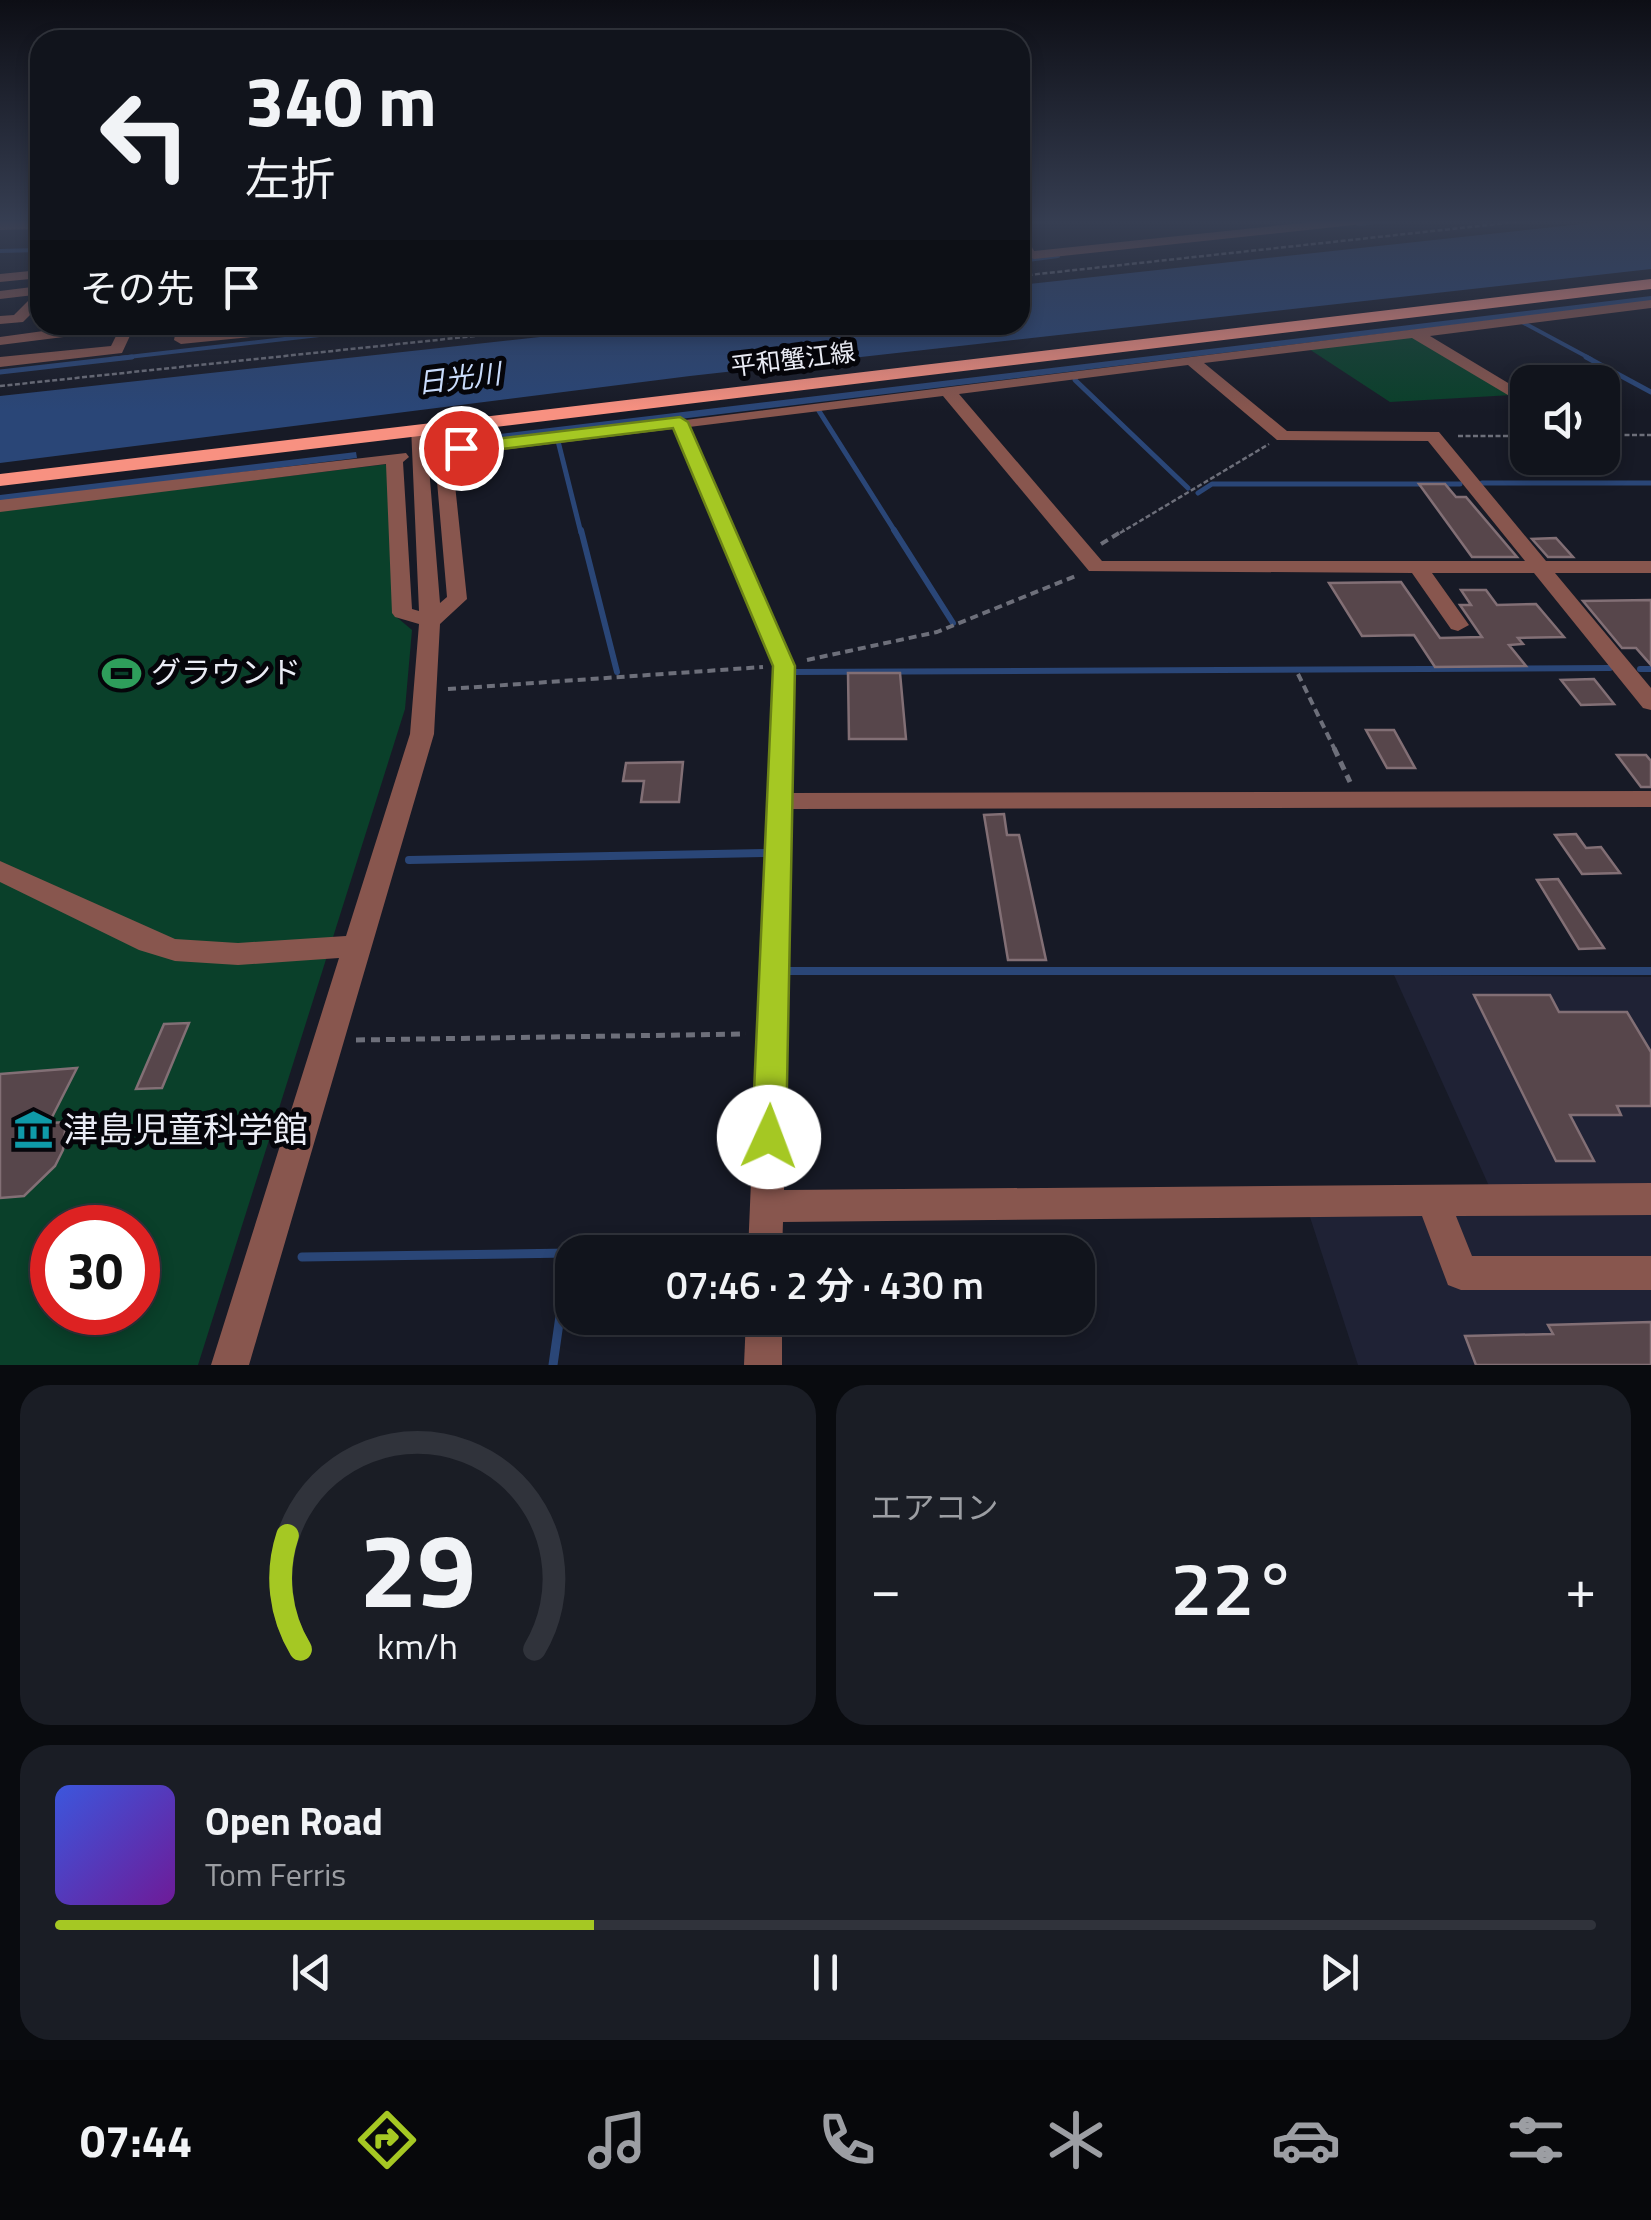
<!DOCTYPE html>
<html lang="ja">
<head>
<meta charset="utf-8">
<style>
	body { margin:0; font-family:"Titillium Web","Noto Sans JP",sans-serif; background:#1a1d25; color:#f1f3f6; height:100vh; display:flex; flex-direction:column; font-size:38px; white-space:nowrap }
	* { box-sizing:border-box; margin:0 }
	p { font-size:32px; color:#9c9ea3 }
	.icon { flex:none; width:55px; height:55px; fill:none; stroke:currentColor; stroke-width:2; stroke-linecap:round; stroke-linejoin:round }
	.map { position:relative; height:1365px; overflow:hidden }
	.panel { display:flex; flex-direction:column; gap:20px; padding:20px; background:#090b0f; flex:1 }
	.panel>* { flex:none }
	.hud { position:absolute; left:30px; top:30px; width:1000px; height:305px; border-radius:30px; box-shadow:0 5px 15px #0003,0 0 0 2px #30333b; background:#11141c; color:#f1f3f6; overflow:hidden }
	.fabs { position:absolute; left:1510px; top:365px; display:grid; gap:20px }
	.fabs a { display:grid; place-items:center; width:110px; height:110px; border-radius:20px; background:#11141c; box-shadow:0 5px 15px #0003,0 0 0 2px #30333b; font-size:50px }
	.speed { position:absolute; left:30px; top:1205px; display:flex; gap:20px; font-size:50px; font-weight:700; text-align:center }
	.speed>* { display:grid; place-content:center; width:130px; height:130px; border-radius:50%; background:#11141c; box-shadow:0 5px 15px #0003,0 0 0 2px #30333b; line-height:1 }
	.speed .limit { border:15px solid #d22; background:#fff; color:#111 }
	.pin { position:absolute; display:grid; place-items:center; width:85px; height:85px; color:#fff; margin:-42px; border:5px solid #fff; border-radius:50%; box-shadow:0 2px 10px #0007 }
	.me { position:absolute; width:110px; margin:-55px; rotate:2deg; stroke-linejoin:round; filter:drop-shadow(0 0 8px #0008) }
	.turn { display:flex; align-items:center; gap:35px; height:210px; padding:0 50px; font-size:45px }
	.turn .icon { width:130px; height:130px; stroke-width:2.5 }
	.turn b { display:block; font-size:70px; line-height:85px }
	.then { display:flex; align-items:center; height:95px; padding:0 50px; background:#0003; gap:20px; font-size:38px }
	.big { font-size:75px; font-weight:600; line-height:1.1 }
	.panel .card { flex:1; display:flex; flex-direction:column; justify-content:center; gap:15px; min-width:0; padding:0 35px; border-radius:30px; background:#1a1d25 }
	.panel .dial { align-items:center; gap:0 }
	.dial svg { height:260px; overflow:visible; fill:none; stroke:#30333b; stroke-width:7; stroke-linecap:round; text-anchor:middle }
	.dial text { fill:#f1f3f6; stroke:none }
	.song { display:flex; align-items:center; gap:30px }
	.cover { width:120px; height:120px; border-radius:15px; background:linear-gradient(135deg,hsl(230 70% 55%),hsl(280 70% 35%)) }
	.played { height:10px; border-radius:5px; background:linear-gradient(90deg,#a5c823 35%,#30333b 35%) }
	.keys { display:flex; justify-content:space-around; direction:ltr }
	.heat { display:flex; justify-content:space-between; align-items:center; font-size:55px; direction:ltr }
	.panel .tiles { flex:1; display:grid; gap:20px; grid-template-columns:1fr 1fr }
	.card:last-child { grid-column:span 2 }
	.trip { position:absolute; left:555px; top:1235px; width:540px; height:100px; border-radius:30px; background:#11141c; box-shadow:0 5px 15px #0003,0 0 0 2px #30333b; font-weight:600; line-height:100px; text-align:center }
	.dock { display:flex; height:160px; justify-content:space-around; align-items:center; background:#07080b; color:#9c9ea3 }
	.dock .icon { width:70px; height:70px }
	.dock .selected { color:#a5c823 }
	.dock b { font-size:45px; color:#f1f3f6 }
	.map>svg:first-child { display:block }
</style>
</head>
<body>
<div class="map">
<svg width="1651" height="1365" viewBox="0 0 1651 1365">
	<rect width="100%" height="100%" fill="#171a26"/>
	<g fill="#1f2235">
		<path d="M1394 975 1651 977V1186H1489Z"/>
		<path d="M1651 1213V1365H1358L1309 1214Z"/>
	</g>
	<g fill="#0a402a" fill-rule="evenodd">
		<path d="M1411 336 1512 395 1390 402 1309 349Z"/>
		<path d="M388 464 393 614 412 630 405 709 198 1365H0V511ZM52 1228H138V1312H52Z"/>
	</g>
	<g fill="#2a4677">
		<path d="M1617 220H1651V269L690 376 0 463V396L649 325H1020V285Z"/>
		<path d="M1651 296V301L475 444V437Z"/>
		<path d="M356 452 357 458 0 502V495Z"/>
	</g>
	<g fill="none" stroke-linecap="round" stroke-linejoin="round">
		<g stroke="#2a4677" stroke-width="4">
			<path d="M1021 221 1049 220"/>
			<path d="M1359 224 1396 220"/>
			<path d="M0 251 40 250"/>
			<path d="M1020 261 1058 256"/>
			<path d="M1522 322 1591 359"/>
			<path d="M111 359 407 325"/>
		</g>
		<g stroke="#2a4677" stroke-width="5">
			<path d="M1586 357 1651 392"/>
			<path d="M0 372 132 357"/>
			<path d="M1075 380 1188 488"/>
			<path d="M819 411 896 533"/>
			<path d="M558 441 581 533"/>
			<path d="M1482 483H1651"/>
			<path d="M1198 493 1212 484H1460"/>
		</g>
		<g stroke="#2a4677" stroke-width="6">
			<path d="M581 530 617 672"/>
			<path d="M894 530 953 623"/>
			<path d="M1640 669H1651"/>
			<path d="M790 676V672L1610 668"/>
		</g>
		<g stroke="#2a4677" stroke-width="8">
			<path d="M409 860 767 853"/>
			<path d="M785 971H1651"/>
		</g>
		<path stroke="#2a4677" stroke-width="9" d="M302 1257 569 1253 553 1365"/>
	</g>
	<g fill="#57464b" stroke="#826f75" stroke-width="2.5">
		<path d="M1419 484H1445L1456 497H1466L1517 557H1472Z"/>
		<path d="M1556 538 1573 557H1548L1532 539Z"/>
		<path d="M1401 582 1440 638 1482 637 1460 605H1471L1461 590H1486L1497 605 1536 604 1564 637 1518 638 1523 644 1509 645 1526 666 1435 667 1414 635 1362 636 1329 583Z"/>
		<path d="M1651 600V665L1636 648H1622L1583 601Z"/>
		<path d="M848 673H900L906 739H849Z"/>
		<path d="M1594 679 1614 704 1581 705 1561 680Z"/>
		<path d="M1366 730H1394L1415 768H1387Z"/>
		<path d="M1617 755H1646L1651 761V787H1641Z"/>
		<path d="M683 762 679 802H641L644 781H623L626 763Z"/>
		<path d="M1004 814 1007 835H1019L1046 960H1008L984 815Z"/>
		<path d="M1576 834 1586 848 1601 847 1620 873 1582 874 1555 835Z"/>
		<path d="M1558 879 1604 948 1579 949 1537 880Z"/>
		<path d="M1474 995H1550L1559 1012H1627L1651 1052V1106H1617L1621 1115H1570L1594 1161H1556Z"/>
		<path d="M189 1023 162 1088 136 1089 164 1024Z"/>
		<path d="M77 1068 49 1123 66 1122 63 1150 55 1166 24 1196 0 1198V1074Z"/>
		<path d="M1651 1322V1365H1476L1465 1336 1553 1334 1548 1325Z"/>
	</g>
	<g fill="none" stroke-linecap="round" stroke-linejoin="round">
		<g stroke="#6d6f7a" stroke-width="2.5" stroke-dasharray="5 2.5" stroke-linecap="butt">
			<path d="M1020 276 1534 220"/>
			<path d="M0 386 579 325"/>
			<path d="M1602 435H1651"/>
			<path d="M1458 436H1528"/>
			<path d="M1120 533 1269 444"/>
		</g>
		<g stroke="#6d6f7a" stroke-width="4" stroke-dasharray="8 5" stroke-linecap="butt">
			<path d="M1101 544 1124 530"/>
			<path d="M807 660 937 632 1078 575"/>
			<path d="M1298 674 1335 750"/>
			<path d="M448 689 763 667"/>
		</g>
		<g stroke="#6d6f7a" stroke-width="5" stroke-dasharray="9 6" stroke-linecap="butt">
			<path d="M1334 748 1350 782"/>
			<path d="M356 1040 746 1034"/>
		</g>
		<g fill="#88564e" fill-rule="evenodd">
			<path d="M1331 220H1369L1363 224 1034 259 1020 254V231L1024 232 1034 251Z"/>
			<path d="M40 221V229L0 230V222Z"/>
			<path d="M40 270V278L0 282V274Z"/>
			<path d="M40 286V305L23 322 0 324V316L14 315 34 295 0 299V291Z"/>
			<path d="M1651 300V308L1430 336 1528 395V407L1412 338 1204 363 1287 431 1439 432 1546 561H1651V573H1555L1651 688V710L1643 708 1534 573H1432L1469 625 1458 631 1451 629 1412 573 1089 571 943 396 689 427 795 665 792 793 1651 791V807L792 809 784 1190 1651 1183V1215L1456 1216 1472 1256H1651V1290H1461L1448 1285 1422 1216 783 1222 782 1252H748L773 665 673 429 452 456 467 599 440 624 434 734 249 1365H211L339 958 238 965 175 961 139 950 0 882V861L175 939 238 943 346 936 410 734 419 624 395 617 392 613 386 464 0 512V500L406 453 409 457 403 462 412 609 419 611 411 426H423L427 452ZM1188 365 1277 440 1428 441 1525 561H1102L959 394ZM428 455 435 458 447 597 440 603Z"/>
			<path d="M87 325H135L122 353 0 367V357L111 346 119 330 0 345V337Z"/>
			<path d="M177 325H191L189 335 288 325H339L332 329 181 344 174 340Z"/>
			<path d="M746 1318H782V1365H744Z"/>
		</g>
		<path fill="#f89181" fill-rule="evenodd" d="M1651 279V289L0 486V474Z"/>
	</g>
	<linearGradient id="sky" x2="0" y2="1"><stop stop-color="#0d0e15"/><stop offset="0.54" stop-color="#363e52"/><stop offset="1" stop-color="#363e52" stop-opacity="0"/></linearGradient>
	<rect width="1651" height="411" fill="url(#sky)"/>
	<path fill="#a5c823" stroke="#6b8217" stroke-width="2.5" d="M680 417 688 422 795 666 786 1137 781 1147 769 1152 757 1147 752 1137 773 666 673 428 461 454 453 448 461 443Z"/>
	<defs>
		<symbol id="stadium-bare" viewBox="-9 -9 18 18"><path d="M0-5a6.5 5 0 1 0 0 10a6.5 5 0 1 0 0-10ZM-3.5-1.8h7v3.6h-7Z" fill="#2e9e5b" stroke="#05050a" stroke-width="2.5" paint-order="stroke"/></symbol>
		<symbol id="museum-bare" viewBox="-9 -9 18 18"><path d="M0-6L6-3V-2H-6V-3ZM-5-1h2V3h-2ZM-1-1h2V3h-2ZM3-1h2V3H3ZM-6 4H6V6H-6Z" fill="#0f9aa8" stroke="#05050a" stroke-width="2.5" paint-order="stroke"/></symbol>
	</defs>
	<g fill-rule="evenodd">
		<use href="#stadium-bare" x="94" y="646" width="55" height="55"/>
		<use href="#museum-bare" x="6" y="1102" width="55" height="55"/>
	</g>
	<g text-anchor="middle" stroke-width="10" stroke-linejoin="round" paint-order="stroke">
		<g font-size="25" fill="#eaecf5" stroke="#05050a">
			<text transform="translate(793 359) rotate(-7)" y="9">平和蟹江線</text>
		</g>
		<g font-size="28" font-style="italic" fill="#c9dbfb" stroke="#05050a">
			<text transform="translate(459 378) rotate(-7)" y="10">日光川</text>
		</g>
		<g font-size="30" fill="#eaecf5" stroke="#05050a" text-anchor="start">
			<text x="151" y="683">グラウンド</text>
		</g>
		<g font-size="35" fill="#eaecf5" stroke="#05050a" text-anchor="start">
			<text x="63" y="1142">津島児童科学館</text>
		</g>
	</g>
</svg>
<div class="fabs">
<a><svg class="icon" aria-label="sound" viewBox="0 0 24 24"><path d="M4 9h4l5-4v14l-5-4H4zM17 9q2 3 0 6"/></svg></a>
</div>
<div class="speed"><div class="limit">30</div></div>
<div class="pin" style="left:461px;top:448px;background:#d93025"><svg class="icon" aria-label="arrive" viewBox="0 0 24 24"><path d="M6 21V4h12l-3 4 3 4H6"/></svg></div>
<svg class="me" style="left:769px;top:1137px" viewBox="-20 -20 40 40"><circle r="19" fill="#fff"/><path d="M0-13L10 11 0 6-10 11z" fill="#a5c823"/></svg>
<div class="trip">07:46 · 2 分 · 430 m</div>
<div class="hud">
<div class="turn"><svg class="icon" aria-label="left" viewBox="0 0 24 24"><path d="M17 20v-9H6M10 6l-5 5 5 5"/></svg><div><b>340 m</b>左折</div></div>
<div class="then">その先<svg class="icon" aria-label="arrive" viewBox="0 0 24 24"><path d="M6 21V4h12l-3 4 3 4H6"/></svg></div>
</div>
</div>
<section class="panel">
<div class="tiles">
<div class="card dial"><svg viewBox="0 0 100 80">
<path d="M14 69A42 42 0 1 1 86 69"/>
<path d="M14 69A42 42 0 0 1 10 34" stroke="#a5c823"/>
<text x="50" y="56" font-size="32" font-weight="700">29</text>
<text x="50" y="72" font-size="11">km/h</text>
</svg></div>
<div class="card"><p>エアコン</p>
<div class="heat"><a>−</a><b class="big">22°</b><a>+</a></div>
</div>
<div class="card">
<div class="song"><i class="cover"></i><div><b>Open Road</b><p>Tom Ferris</p></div></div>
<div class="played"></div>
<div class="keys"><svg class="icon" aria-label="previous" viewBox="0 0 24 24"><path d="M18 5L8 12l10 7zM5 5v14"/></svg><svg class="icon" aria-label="pause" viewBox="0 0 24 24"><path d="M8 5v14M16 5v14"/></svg><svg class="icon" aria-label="next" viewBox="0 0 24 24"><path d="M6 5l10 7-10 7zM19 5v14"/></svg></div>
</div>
</div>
</section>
<nav class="dock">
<b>07:44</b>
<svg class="icon selected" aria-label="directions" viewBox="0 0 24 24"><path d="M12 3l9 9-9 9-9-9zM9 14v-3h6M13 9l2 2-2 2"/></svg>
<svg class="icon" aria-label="music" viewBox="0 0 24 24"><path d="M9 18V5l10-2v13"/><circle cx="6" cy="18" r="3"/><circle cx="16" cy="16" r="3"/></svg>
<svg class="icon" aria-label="phone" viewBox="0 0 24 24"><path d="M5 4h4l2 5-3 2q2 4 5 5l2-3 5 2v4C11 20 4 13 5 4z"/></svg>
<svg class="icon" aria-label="climate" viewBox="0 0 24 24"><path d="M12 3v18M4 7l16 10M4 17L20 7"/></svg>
<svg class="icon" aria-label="car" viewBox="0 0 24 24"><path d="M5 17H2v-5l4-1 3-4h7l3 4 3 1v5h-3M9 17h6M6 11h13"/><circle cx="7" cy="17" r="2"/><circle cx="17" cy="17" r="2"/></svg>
<svg class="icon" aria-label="filters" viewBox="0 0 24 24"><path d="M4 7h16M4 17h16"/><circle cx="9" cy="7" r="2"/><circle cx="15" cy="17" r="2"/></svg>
</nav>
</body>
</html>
